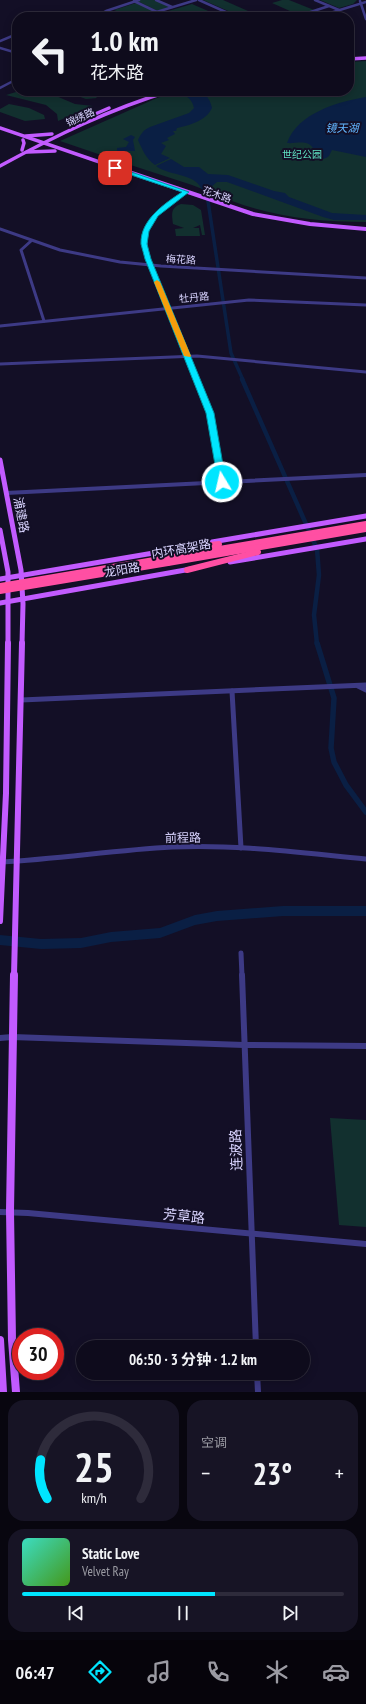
<!DOCTYPE html>
<html lang="zh">
<head>
<meta charset="utf-8">
<style>
	body { margin:0; font-family:"PT Sans Narrow","Noto Sans SC",sans-serif; background:#171425; color:#f1f3f6; height:100vh; display:flex; flex-direction:column; font-size:15px; white-space:nowrap }
	* { box-sizing:border-box; margin:0 }
	p { font-size:13px; color:#9b9ba3 }
	.icon { flex:none; width:22px; height:22px; fill:none; stroke:currentColor; stroke-width:2; stroke-linecap:round; stroke-linejoin:round }
	.map { position:relative; height:1392px; overflow:hidden }
	.sheet { display:flex; flex-direction:column; gap:8px; padding:8px; background:#08060f; flex:1 }
	.sheet>* { flex:none }
	.hud { position:absolute; left:12px; top:12px; width:342px; height:84px; border-radius:16px; box-shadow:0 2px 10px #0003,0 0 0 1px #2e2b3b; background:#0e0b1c; color:#f1f3f6; overflow:hidden }
	.speed { position:absolute; left:12px; top:1328px; display:flex; gap:8px; font-size:20px; font-weight:700; text-align:center }
	.speed>* { display:grid; place-content:center; width:52px; height:52px; border-radius:50%; background:#0e0b1c; box-shadow:0 2px 10px #0003,0 0 0 1px #2e2b3b; line-height:1 }
	.speed .limit { border:6px solid #d22; background:#fff; color:#111 }
	.pin { position:absolute; display:grid; place-items:center; width:34px; height:34px; color:#fff; margin:-17px; border-radius:8px; box-shadow:0 2px 6px #0006 }
	.me { position:absolute; width:44px; margin:-22px; rotate:351deg; stroke-linejoin:round; filter:drop-shadow(0 0 3px #0008) }
	.turn { display:flex; align-items:center; gap:14px; height:84px; padding:0 12px; font-size:18px }
	.turn .icon { width:52px; height:52px; stroke-width:2.5 }
	.turn b { display:block; font-size:28px; line-height:34px }
	.big { font-size:30px; font-weight:700; line-height:1.1 }
	.sheet .tile { flex:1; display:flex; flex-direction:column; justify-content:center; gap:6px; min-width:0; padding:0 14px; border-radius:16px; background:#171425 }
	.sheet .dial { align-items:center; gap:0 }
	.dial svg { height:104px; overflow:visible; fill:none; stroke:#2e2b3b; stroke-width:7; stroke-linecap:round; text-anchor:middle }
	.dial text { fill:#f1f3f6; stroke:none }
	.song { display:flex; align-items:center; gap:12px }
	.cover { width:48px; height:48px; border-radius:6px; background:linear-gradient(135deg,hsl(170 70% 55%),hsl(100 70% 35%)) }
	.played { height:4px; border-radius:2px; background:linear-gradient(90deg,#00e5ff 60%,#2e2b3b 60%) }
	.keys { display:flex; justify-content:space-around; direction:ltr }
	.heat { display:flex; justify-content:space-between; align-items:center; font-size:22px; direction:ltr }
	.sheet .tiles { flex:1; display:grid; gap:8px; grid-template-columns:1fr 1fr }
	.tile:last-child { grid-column:span 2 }
	.trip { position:absolute; left:76px; top:1340px; width:234px; height:40px; border-radius:20px; background:#0e0b1c; box-shadow:0 2px 10px #0003,0 0 0 1px #2e2b3b; font-weight:700; line-height:40px; text-align:center }
	.tabs { display:flex; height:64px; justify-content:space-around; align-items:center; background:#06040b; color:#9b9ba3 }
	.tabs .icon { width:28px; height:28px }
	.tabs .active { color:#00e5ff }
	.tabs b { font-size:18px; color:#f1f3f6 }
	.map>svg:first-child { display:block }
</style>
</head>
<body>
<div class="map">
<svg width="366" height="1392" viewBox="0 0 366 1392">
	<rect width="100%" height="100%" fill="#130f26"/>
	<g fill="#12302f">
		<path d="M140 0H154L170 7 158 11 137 1Z"/>
		<path d="M203 0H223L262 17H242Z"/>
		<path d="M282 0H289L314 10 299 15 272 3Z"/>
		<path d="M320 0H357L353 4 339 8Z"/>
		<path d="M136 3 155 12C135 18 134 19 114 10Z"/>
		<path d="M192 4 222 17H148Z"/>
		<path d="M366 61V222C320 222 275 217 232 201 218 197 206 190 192 185 148 171 104 156 60 141L157 98 180 91H349V62Z"/>
		<path d="M16 88H17V91H33V92L56 96 75 104 93 106 58 121 57 114 46 105 6 95 16 92Z"/>
		<path d="M64 91H90L97 98 86 99Z"/>
		<path d="M9 104 29 108 44 115 45 119 25 121 0 112V109Z"/>
		<path d="M181 204 193 205 201 210 205 235H202L200 225 193 228H199L200 236H176L175 229 184 228 173 224C172 214 170 208 181 204Z"/>
		<path d="M330 1118 366 1120V1227L339 1225Z"/>
	</g>
	<g fill="#0a1f44">
		<path d="M174 91C191 91 208 87 212 108 206 121 190 125 177 128L176 131H173L175 134 167 138 169 140 161 143 166 146 161 154 170 158 155 165C146 159 142 149 138 140 141 134 143 130 150 127L189 113 194 108C192 97 183 94 174 91Z"/>
		<path d="M366 97V157L332 150C331 152 330 154 329 156 322 162 308 161 303 155L307 150 313 148C307 139 296 144 287 143 298 113 337 102 366 97Z"/>
		<path d="M131 135 135 137 133 140 135 151H117V148L126 147 129 142 123 139Z"/>
		<path d="M171 159 184 167H199L208 174 228 175 274 191 285 193 289 197 332 213 366 215V220H334L323 217 227 182H217L211 187V195L203 192C196 172 171 177 156 166Z"/>
	</g>
	<g fill="none" stroke-linecap="round" stroke-linejoin="round">
		<path stroke="#0a1f44" stroke-width="3.5" d="M206 188 231 353 243 380"/>
		<path stroke="#0a1f44" stroke-width="4.5" d="M242 379 317 549 319 575 314 615 317 644"/>
		<path stroke="#0a1f44" stroke-width="5.5" d="M317 643 334 698 331 748 334 762 346 785 366 812"/>
		<path fill="#0a1f44" fill-rule="evenodd" d="M283 906H366V916H283L217 921 195 925 160 938 111 942 81 948 41 949 0 945V935L41 939 81 938 111 932 160 928 195 915 217 911Z"/>
		<g stroke="#3d3a85" stroke-width="2.5">
			<path d="M156 0 172 7"/>
			<path d="M199 0 237 17"/>
			<path d="M315 0 339 10"/>
			<path d="M134 1 157 12"/>
			<path d="M360 1 366 19"/>
			<path d="M94 17 106 11 139 0"/>
			<path d="M140 17 196 0"/>
			<path d="M295 17 329 6"/>
			<path d="M317 17 366 2"/>
			<path d="M0 41 17 34"/>
			<path d="M0 48 17 53"/>
			<path d="M0 88 17 79"/>
			<path d="M137 91 146 94"/>
		</g>
		<g stroke="#3d3a85" stroke-width="3">
			<path d="M186 192C158 211 140 222 148 259L197 380"/>
			<path d="M0 229 60 250 120 262 161 266 366 278"/>
			<path d="M31 241 21 250 44 321"/>
			<path d="M0 326 249 300 366 305"/>
			<path d="M0 364 197 356 366 372"/>
		</g>
		<g stroke="#3d3a85" stroke-width="4">
			<path d="M196 379 210 413 222 482"/>
			<path d="M6 493 366 475"/>
		</g>
		<g stroke="#3d3a85" stroke-width="5">
			<path d="M358 686 366 690"/>
			<path d="M232 691 241 848"/>
			<path d="M21 700 366 685"/>
			<path d="M2 862C59 859 115 850 172 847 237 844 302 853 366 859"/>
			<path d="M241 953 242 976"/>
		</g>
		<g stroke="#3d3a85" stroke-width="6">
			<path d="M242 975 256 1347"/>
			<path d="M0 1038 12 1037 244 1045 366 1046"/>
			<path d="M0 1212 28 1213 366 1244"/>
			<path d="M257 1373 258 1392"/>
		</g>
		<g stroke="#c25bff" stroke-width="3.5">
			<path d="M349 59 366 58"/>
			<path d="M70 125 109 108"/>
			<path d="M0 128 120 169"/>
			<path d="M26 136 52 134"/>
			<path d="M22 150 24 143 23 140"/>
			<path d="M27 152 55 151"/>
			<path d="M0 166C55 136 110 109 170 91"/>
		</g>
		<path stroke="#c25bff" stroke-width="4" d="M117 168 253 214 310 224 366 229"/>
		<g stroke="#c25bff" stroke-width="5">
			<path d="M0 460 21 570 23 604 22 644"/>
			<path d="M0 530 8 572V644"/>
			<path d="M212 542 366 516"/>
			<path d="M230 562 366 539"/>
			<path d="M0 579 183 548"/>
			<path d="M0 603 191 569"/>
		</g>
		<g stroke="#c25bff" stroke-width="6">
			<path d="M0 921 6 793 8 643"/>
			<path d="M14 976 22 643"/>
		</g>
		<g stroke="#c25bff" stroke-width="8">
			<path d="M14 975 10 1211 12 1340 16 1392"/>
			<path d="M0 1340 3 1392"/>
		</g>
		<g stroke="#ff4fa3" stroke-width="6">
			<path d="M178 549 219 544"/>
			<path d="M166 558 366 524"/>
			<path d="M168 563 366 529"/>
			<path d="M187 570 258 552"/>
		</g>
		<g stroke="#ff4fa3" stroke-width="6">
			<path d="M0 586 166 558"/>
			<path d="M0 591 168 563"/>
		</g>
	</g>
	<path fill="#00e5ff" stroke="#0095a6" d="M113 167H117L189 192 158 216 149 231 147 244 151 259 214 413 226 482 225 484H220L218 482 206 413 145 259C144 254 142 249 141 244 140 220 164 204 182 192L113 169Z"/>
	<path fill="#f59e0b" d="M157 280 160 282 191 356 190 357 184 356 154 282Z"/>
	<g text-anchor="middle" stroke-width="4" stroke-linejoin="round" paint-order="stroke">
		<g font-size="10" fill="#d9d4ff" stroke="#130f26">
			<text transform="translate(80 117) rotate(-24)" y="4">锦绣路</text>
			<text transform="translate(217 194) rotate(19)" y="4">花木路</text>
			<text transform="translate(181 259) rotate(3)" y="4">梅花路</text>
			<text transform="translate(194 297) rotate(-6)" y="4">牡丹路</text>
		</g>
		<g font-size="10" fill="#5fe0c0" stroke="#130f26">
			<text x="302" y="158">世纪公园</text>
		</g>
		<g font-size="11" font-style="italic" fill="#62b6ff" stroke="#130f26">
			<text x="342" y="132">镜天湖</text>
		</g>
		<g font-size="12" fill="#d9d4ff" stroke="#130f26">
			<text transform="translate(21 515) rotate(79)" y="4">浦建路</text>
			<text transform="translate(181 549) rotate(-10)" y="4">内环高架路</text>
			<text transform="translate(122 570) rotate(-10)" y="4">龙阳路</text>
			<text transform="translate(183 838) rotate(-1)" y="4">前程路</text>
		</g>
		<g font-size="14" fill="#d9d4ff" stroke="#130f26">
			<text transform="translate(236 1150) rotate(-92)" y="5">连波路</text>
			<text transform="translate(184 1216) rotate(6)" y="5">芳草路</text>
		</g>
	</g>
</svg>
<div class="speed"><div class="limit">30</div></div>
<div class="pin" style="left:115px;top:168px;background:#d93025"><svg class="icon" aria-label="arrive" viewBox="0 0 24 24"><path d="M6 21V4h12l-3 4 3 4H6"/></svg></div>
<svg class="me" style="left:222px;top:482px" viewBox="-20 -20 40 40"><circle r="17" fill="#00e5ff" stroke="#fff" stroke-width="3"/><path d="M0-11L8 9 0 5-8 9z" fill="#fff"/></svg>
<div class="trip">06:50 · 3 分钟 · 1.2 km</div>
<div class="hud">
<div class="turn"><svg class="icon" aria-label="left" viewBox="0 0 24 24"><path d="M17 20v-9H6M10 6l-5 5 5 5"/></svg><div><b>1.0 km</b>花木路</div></div>
</div>
</div>
<section class="sheet">
<div class="tiles">
<div class="tile dial"><svg viewBox="0 0 100 80">
<path d="M14 69A42 42 0 1 1 86 69"/>
<path d="M14 69A42 42 0 0 1 9 39" stroke="#00e5ff"/>
<text x="50" y="56" font-size="32" font-weight="700">25</text>
<text x="50" y="72" font-size="11">km/h</text>
</svg></div>
<div class="tile"><p>空调</p>
<div class="heat"><a>−</a><b class="big">23°</b><a>+</a></div>
</div>
<div class="tile">
<div class="song"><i class="cover"></i><div><b>Static Love</b><p>Velvet Ray</p></div></div>
<div class="played"></div>
<div class="keys"><svg class="icon" aria-label="previous" viewBox="0 0 24 24"><path d="M18 5L8 12l10 7zM5 5v14"/></svg><svg class="icon" aria-label="pause" viewBox="0 0 24 24"><path d="M8 5v14M16 5v14"/></svg><svg class="icon" aria-label="next" viewBox="0 0 24 24"><path d="M6 5l10 7-10 7zM19 5v14"/></svg></div>
</div>
</div>
</section>
<nav class="tabs">
<b>06:47</b>
<svg class="icon active" aria-label="directions" viewBox="0 0 24 24"><path d="M12 3l9 9-9 9-9-9zM9 14v-3h6M13 9l2 2-2 2"/></svg>
<svg class="icon" aria-label="music" viewBox="0 0 24 24"><path d="M9 18V5l10-2v13"/><circle cx="6" cy="18" r="3"/><circle cx="16" cy="16" r="3"/></svg>
<svg class="icon" aria-label="phone" viewBox="0 0 24 24"><path d="M5 4h4l2 5-3 2q2 4 5 5l2-3 5 2v4C11 20 4 13 5 4z"/></svg>
<svg class="icon" aria-label="climate" viewBox="0 0 24 24"><path d="M12 3v18M4 7l16 10M4 17L20 7"/></svg>
<svg class="icon" aria-label="car" viewBox="0 0 24 24"><path d="M5 17H2v-5l4-1 3-4h7l3 4 3 1v5h-3M9 17h6M6 11h13"/><circle cx="7" cy="17" r="2"/><circle cx="17" cy="17" r="2"/></svg>
</nav>
</body>
</html>
